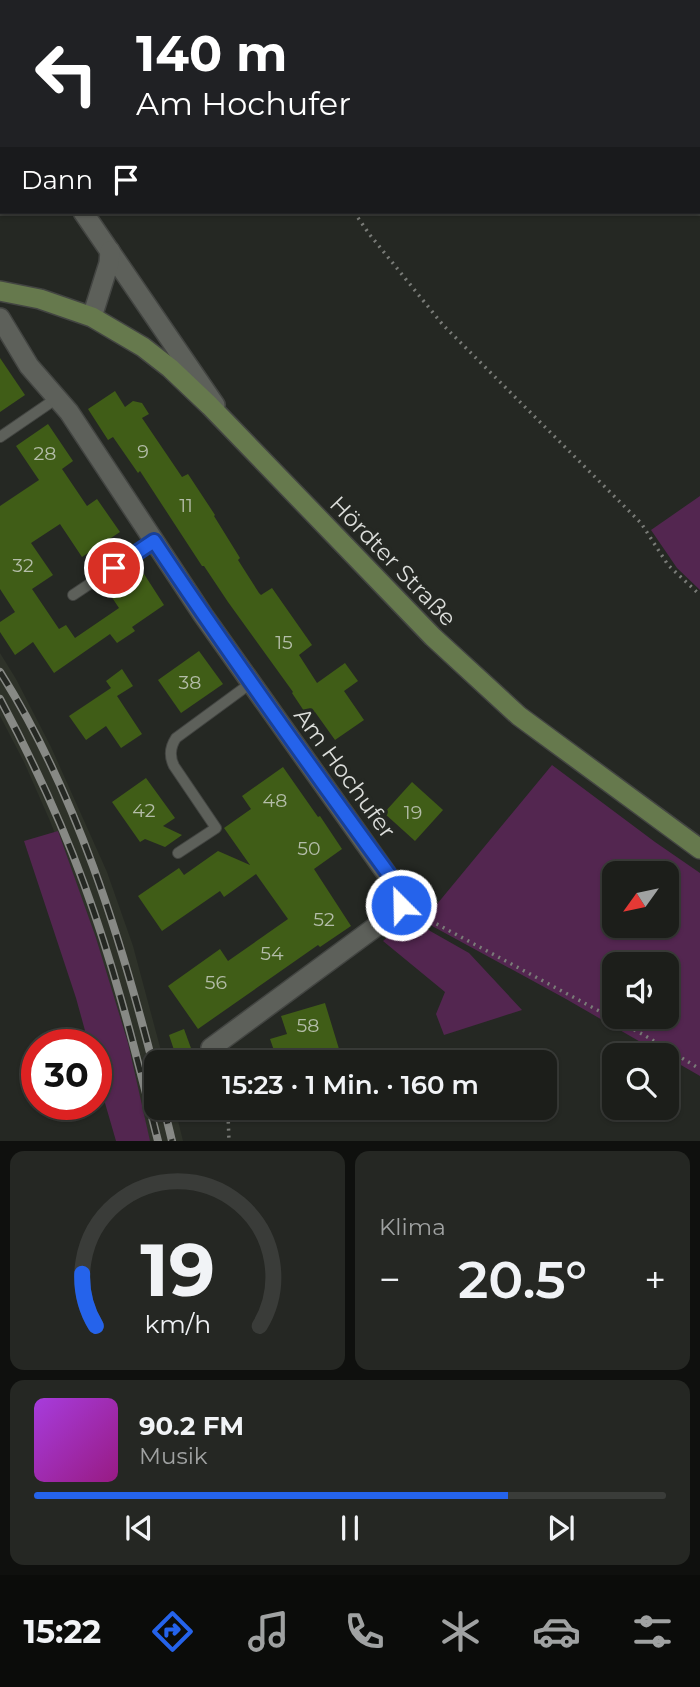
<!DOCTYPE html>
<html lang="de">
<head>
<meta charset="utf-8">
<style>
	body { margin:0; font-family:Montserrat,sans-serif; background:#252723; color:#f1f3f6; height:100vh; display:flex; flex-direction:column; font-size:26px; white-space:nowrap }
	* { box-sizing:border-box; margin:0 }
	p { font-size:23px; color:#a0a2a2 }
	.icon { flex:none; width:38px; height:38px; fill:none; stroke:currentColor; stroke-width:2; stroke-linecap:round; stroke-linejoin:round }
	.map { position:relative; height:1141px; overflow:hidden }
	.sheet { display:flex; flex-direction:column; gap:10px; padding:10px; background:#0f100e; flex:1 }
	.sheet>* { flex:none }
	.banner { position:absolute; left:0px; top:0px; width:700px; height:214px; box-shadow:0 2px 5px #0004,0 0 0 2px #3a3c39; background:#202124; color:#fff; overflow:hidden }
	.needle { width:46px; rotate:237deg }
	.controls { position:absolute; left:602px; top:861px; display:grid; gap:14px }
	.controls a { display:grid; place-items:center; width:77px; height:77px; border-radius:14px; background:#1c1e1a; box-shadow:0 2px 5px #0004,0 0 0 2px #3a3c39; font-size:35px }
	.speed { position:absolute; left:21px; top:1029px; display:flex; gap:14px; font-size:35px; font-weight:700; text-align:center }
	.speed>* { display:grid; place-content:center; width:91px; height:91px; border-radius:50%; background:#1c1e1a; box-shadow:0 2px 5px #0004,0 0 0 2px #3a3c39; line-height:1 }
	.speed .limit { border:10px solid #d22; background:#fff; color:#111 }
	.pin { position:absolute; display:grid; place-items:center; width:60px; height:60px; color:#fff; margin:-30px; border:4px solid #fff; border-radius:50%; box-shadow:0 2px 7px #0007 }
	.me { position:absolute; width:77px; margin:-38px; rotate:337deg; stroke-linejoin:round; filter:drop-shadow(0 0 5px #0008) }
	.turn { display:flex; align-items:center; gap:24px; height:147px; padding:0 21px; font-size:32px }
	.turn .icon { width:91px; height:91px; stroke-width:2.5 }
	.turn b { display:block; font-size:49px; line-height:60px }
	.then { display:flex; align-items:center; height:66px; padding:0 21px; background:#0003; gap:14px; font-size:26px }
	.big { font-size:52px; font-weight:600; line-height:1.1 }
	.sheet .widget { flex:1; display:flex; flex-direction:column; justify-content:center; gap:10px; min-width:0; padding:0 24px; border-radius:14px; background:#252723 }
	.sheet .dial { align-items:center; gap:0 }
	.dial svg { height:182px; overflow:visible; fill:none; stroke:#3a3c39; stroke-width:7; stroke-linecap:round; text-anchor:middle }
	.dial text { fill:#f1f3f6; stroke:none }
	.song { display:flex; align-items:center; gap:21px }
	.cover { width:84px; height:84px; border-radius:10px; background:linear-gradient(135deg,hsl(280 70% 55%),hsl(310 70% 35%)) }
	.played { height:7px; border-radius:4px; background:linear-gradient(90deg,#2563eb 75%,#3a3c39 75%) }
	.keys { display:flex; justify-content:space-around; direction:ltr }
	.heat { display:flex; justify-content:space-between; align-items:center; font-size:38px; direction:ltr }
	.sheet .tiles { flex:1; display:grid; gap:10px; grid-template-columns:1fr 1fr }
	.widget:last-child { grid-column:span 2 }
	.trip { position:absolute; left:144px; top:1050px; width:413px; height:70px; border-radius:14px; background:#1c1e1a; box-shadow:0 2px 5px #0004,0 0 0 2px #3a3c39; font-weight:600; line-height:70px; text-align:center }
	.menu { display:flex; height:112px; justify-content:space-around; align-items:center; background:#0b0c0a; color:#a0a2a2 }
	.menu .icon { width:49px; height:49px }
	.menu .on { color:#2563eb }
	.menu b { font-size:32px; color:#f1f3f6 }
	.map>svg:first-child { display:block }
</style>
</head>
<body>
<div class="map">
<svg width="700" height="1141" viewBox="0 0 700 1141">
	<rect width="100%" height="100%" fill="#252823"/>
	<path fill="#2e3229" d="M0 653 16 679 51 747 107 872 133 946 164 1062H156V1108H175L183 1141H149L67 864 50 821 24 762 0 716Z"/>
	<g fill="#532650" fill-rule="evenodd">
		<path d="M700 496V590L677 568 651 530Z"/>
		<path d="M552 765 655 842 700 873V1076L667 1057V1055H663L566 999 423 921ZM614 873H667V926H614ZM614 964H667V1017H614Z"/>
		<path d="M58 831 96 938 128 1043 150 1141H116L96 1072V1045H89L76 998 24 841Z"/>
		<path d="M409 919 469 953 522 1010 444 1035 436 1014 445 992 383 941Z"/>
	</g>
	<g fill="#405d17">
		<path d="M0 358 25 395 0 412Z"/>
		<path d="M115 391 125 407 133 401 142 403 149 414 142 418 182 477 188 474 215 515 214 516 240 558 238 560 259 593 261 595 272 588 312 645 299 655 317 683 345 663 358 681 344 691 364 720 335 740 315 712 308 717 292 693 293 692 228 602 204 566H202L140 471 138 473 113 437 108 440 88 409Z"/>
		<path d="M48 424 73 461 62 469 87 506 97 499 120 532 82 557 60 524 31 543 53 575 32 589 59 629 66 625 75 638 119 608 111 596 144 574 164 605 132 627 135 631 117 643 110 634 54 673 33 642 15 655 0 632V622L15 612 0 589V506L39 480 16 446Z"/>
		<path d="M199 651 223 684 181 713 158 680Z"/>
		<path d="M122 669 133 686 117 696 142 734 121 748 106 726 86 740 69 716 111 688 106 681Z"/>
		<path d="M283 767 318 817 320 816 342 849 314 869 351 926 320 947 318 945 198 1029 168 986 220 949 228 961 288 919 256 874 224 897 220 891 162 931 138 896 179 868 184 875 218 851 250 865 224 828 251 809 242 796Z"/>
		<path d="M146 778 175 818 163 826 182 835 165 847 145 839 140 842 112 802Z"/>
		<path d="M412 782 443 810 415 841 384 813Z"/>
		<path d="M325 1003 343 1062H278L270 1039 287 1034 281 1016Z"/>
		<path d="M184 1029 196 1062H178L169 1035Z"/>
	</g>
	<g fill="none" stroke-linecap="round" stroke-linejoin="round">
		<defs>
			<g id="service">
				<path d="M0 437 57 398"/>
				<path d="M73 595 154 541"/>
				<path d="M178 853 216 828 174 766C169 756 170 747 176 738L251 683"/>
			</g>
			<g id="minor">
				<path d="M0 94 2 97"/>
				<path d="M83 212 215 405"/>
				<path d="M92 317 109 263 110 251"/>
				<path d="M0 318 29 366 69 412 203 615 401 894V905L393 914 211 1048"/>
			</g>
			<path id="secondary" d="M0 291 40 299 92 317 143 347 170 368 210 406 433 637 519 716 700 849"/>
		</defs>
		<use href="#service" stroke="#434542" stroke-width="12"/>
		<use href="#minor" stroke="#434542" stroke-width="22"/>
		<use href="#secondary" stroke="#434542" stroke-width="22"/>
		<g stroke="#7a7c78" stroke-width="3.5" stroke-dasharray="2 5" stroke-linecap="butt">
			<path d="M195 0 196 2"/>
			<path d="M354 212 370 235 443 325 641 523 668 565 700 595"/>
			<path d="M418 914 644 1035 700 1069"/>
			<path d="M226 1108 228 1114 229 1141"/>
		</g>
		<use href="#service" stroke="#5d605a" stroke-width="10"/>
		<use href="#minor" stroke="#5d605a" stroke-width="19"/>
		<use href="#secondary" stroke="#66794d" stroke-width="19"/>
		<defs>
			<g id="rail">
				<path d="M0 672C76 792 121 938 156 1076"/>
				<path d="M0 699C32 759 61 821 84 884 115 968 136 1054 158 1141"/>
				<path d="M164 1108 172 1141"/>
			</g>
		</defs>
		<use href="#rail" stroke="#878985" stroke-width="8"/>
		<use href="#rail" stroke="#252823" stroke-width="5" stroke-dasharray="16" stroke-linecap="butt"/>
	</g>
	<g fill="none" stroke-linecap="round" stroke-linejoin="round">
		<defs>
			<path id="route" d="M114 568 154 541C231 657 312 769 393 880L401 894V905"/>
		</defs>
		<use href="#route" stroke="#184099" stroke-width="18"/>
		<use href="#route" stroke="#2563eb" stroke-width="12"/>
	</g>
	<g text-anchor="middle" stroke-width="7" stroke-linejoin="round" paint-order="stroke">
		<g font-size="19" fill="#b4bda9">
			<text x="143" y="458">9</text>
			<text x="45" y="460">28</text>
			<text x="186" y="512">11</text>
			<text x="23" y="572">32</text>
			<text x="284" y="649">15</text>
			<text x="190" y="689">38</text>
			<text x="275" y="807">48</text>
			<text x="144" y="817">42</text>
			<text x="413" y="819">19</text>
			<text x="309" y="855">50</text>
			<text x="324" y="926">52</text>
			<text x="272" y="960">54</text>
			<text x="216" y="989">56</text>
			<text x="308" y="1032">58</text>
		</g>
		<g font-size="23" fill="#dbddda" stroke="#252823">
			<text transform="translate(393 561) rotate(46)" y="8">Hördter Straße</text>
			<text transform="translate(345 773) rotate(54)" y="8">Am Hochufer</text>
		</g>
	</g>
</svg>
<div class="controls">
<a><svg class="needle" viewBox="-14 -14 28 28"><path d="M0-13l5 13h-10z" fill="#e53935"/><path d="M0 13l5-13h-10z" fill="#a0a2a2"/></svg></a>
<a><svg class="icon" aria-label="sound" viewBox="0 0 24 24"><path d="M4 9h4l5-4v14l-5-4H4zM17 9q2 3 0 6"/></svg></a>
<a><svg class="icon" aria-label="search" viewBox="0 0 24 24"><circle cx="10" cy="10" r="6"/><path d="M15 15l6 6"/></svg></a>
</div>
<div class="speed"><div class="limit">30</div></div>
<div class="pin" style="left:114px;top:568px;background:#d93025"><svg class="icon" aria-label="arrive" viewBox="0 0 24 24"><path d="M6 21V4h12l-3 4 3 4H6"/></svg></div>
<svg class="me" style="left:401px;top:905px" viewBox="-20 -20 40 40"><circle r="17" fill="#2563eb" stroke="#fff" stroke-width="3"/><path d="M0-11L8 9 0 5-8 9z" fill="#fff"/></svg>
<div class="trip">15:23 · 1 Min. · 160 m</div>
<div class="banner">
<div class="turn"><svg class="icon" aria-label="left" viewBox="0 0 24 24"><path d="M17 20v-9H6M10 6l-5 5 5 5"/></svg><div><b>140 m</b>Am Hochufer</div></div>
<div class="then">Dann<svg class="icon" aria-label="arrive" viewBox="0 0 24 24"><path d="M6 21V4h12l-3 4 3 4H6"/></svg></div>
</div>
</div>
<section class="sheet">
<div class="tiles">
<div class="widget dial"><svg viewBox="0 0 100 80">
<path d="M14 69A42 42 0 1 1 86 69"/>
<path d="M14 69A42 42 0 0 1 8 46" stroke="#2563eb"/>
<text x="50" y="56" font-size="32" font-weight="700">19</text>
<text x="50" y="72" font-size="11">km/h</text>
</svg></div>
<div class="widget"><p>Klima</p>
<div class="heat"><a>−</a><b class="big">20.5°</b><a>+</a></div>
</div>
<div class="widget">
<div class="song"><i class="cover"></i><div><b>90.2 FM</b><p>Musik</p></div></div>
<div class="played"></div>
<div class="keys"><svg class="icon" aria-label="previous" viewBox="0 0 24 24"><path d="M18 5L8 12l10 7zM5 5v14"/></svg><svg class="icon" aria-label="pause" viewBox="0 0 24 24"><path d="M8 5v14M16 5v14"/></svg><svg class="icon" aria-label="next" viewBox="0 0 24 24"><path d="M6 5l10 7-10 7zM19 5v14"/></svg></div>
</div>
</div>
</section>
<nav class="menu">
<b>15:22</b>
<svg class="icon on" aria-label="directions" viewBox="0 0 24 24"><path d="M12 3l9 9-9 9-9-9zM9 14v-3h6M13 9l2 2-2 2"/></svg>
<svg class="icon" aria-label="music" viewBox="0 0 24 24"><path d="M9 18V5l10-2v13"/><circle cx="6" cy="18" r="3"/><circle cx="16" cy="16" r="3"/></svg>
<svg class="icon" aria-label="phone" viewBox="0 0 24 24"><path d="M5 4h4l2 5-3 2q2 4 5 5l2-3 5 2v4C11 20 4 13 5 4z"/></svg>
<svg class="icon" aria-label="climate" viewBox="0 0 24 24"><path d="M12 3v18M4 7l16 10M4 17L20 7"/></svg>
<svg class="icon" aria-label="car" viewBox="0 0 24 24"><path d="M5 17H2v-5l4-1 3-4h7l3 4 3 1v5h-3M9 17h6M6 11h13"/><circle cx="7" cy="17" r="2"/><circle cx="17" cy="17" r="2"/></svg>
<svg class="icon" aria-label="filters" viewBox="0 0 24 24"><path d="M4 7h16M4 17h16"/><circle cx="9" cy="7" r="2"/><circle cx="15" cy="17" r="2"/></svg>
</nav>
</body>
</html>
